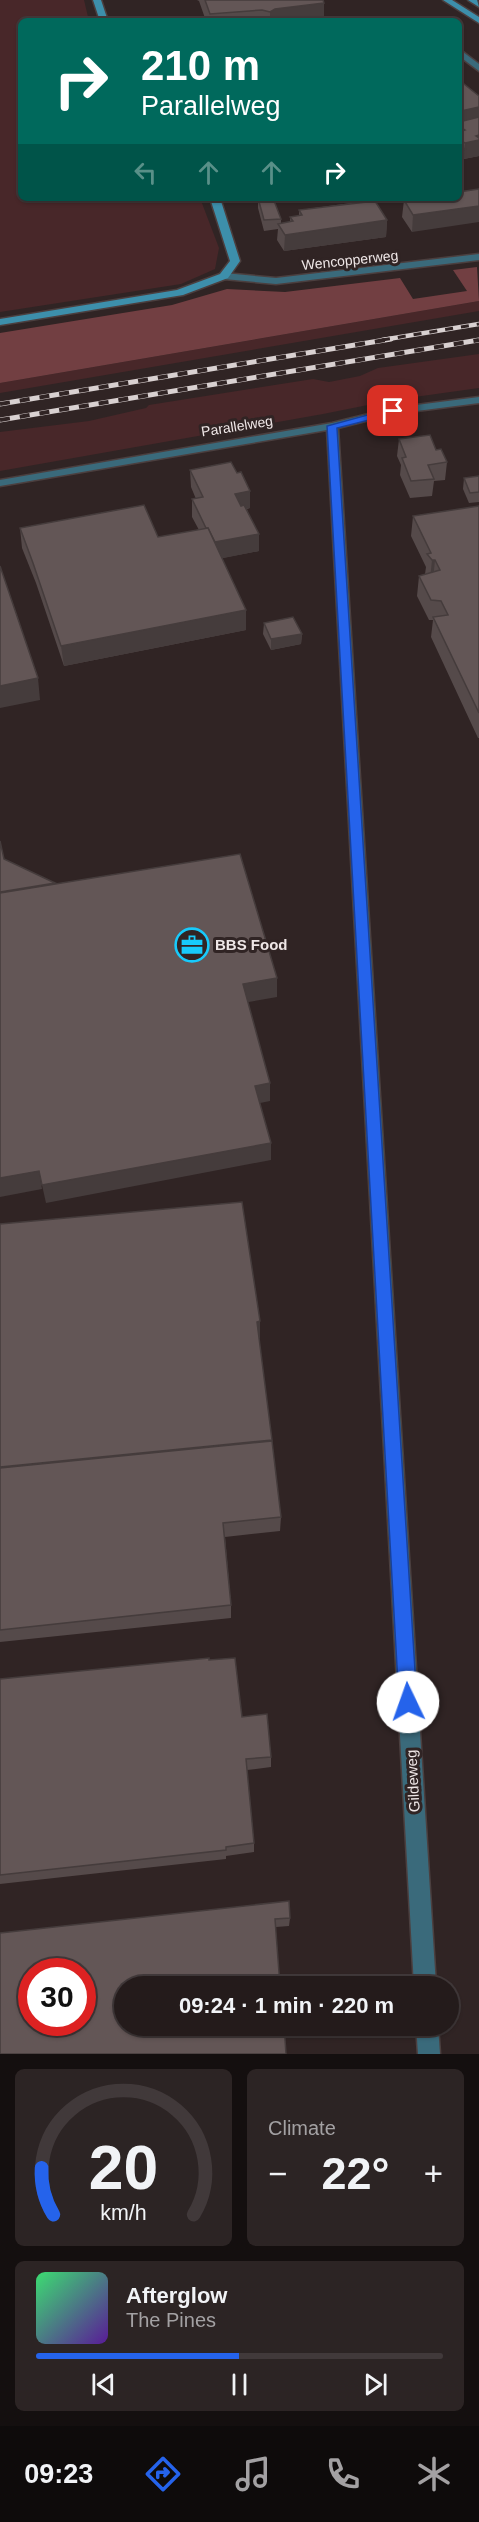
<!DOCTYPE html>
<html lang="en">
<head>
<meta charset="utf-8">
<style>
	body { margin:0; font-family:Helvetica,sans-serif; background:#2c2424; color:#f1f3f6; height:100vh; display:flex; flex-direction:column; font-size:22px; white-space:nowrap }
	* { box-sizing:border-box; margin:0 }
	p { font-size:20px; color:#a3a1a3 }
	.icon { flex:none; width:33px; height:33px; fill:none; stroke:currentColor; stroke-width:2; stroke-linecap:round; stroke-linejoin:round }
	.map { position:relative; height:2054px; overflow:hidden }
	.side { display:flex; flex-direction:column; gap:15px; padding:15px; background:#140f0f; flex:1 }
	.side>* { flex:none }
	.guide { position:absolute; left:18px; top:18px; width:444px; height:183px; border-radius:9px; box-shadow:0 2px 4px #0004,0 0 0 2px #41393a; background:#00695c; color:#fff; overflow:hidden }
	.speed { position:absolute; left:18px; top:1958px; display:flex; gap:12px; font-size:30px; font-weight:700; text-align:center }
	.speed>* { display:grid; place-content:center; width:78px; height:78px; border-radius:50%; background:#241b1b; box-shadow:0 2px 4px #0004,0 0 0 2px #41393a; line-height:1 }
	.speed .limit { border:9px solid #d22; background:#fff; color:#111 }
	.pin { position:absolute; display:grid; place-items:center; width:51px; height:51px; color:#fff; margin:-26px; border-radius:12px; box-shadow:0 3px 9px #0006 }
	.me { position:absolute; width:66px; margin:-33px; rotate:357deg; stroke-linejoin:round; filter:drop-shadow(0 0 4px #0008) }
	.turn { display:flex; align-items:center; gap:21px; height:126px; padding:0 24px; font-size:27px }
	.turn .icon { width:78px; height:78px; stroke-width:2.5 }
	.turn b { display:block; font-size:42px; line-height:51px }
	.lanes { display:flex; align-items:center; height:57px; padding:0 24px; background:#0003; justify-content:center; gap:30px; direction:ltr }
	.lanes .off { opacity:.35 }
	.big { font-size:45px; font-weight:600; line-height:1.1 }
	.side .widget { flex:1; display:flex; flex-direction:column; justify-content:center; gap:9px; min-width:0; padding:0 21px; border-radius:9px; background:#2c2424 }
	.side .dial { align-items:center; gap:0 }
	.dial svg { height:156px; overflow:visible; fill:none; stroke:#41393a; stroke-width:7; stroke-linecap:round; text-anchor:middle }
	.dial text { fill:#f1f3f6; stroke:none }
	.song { display:flex; align-items:center; gap:18px }
	.cover { width:72px; height:72px; border-radius:9px; background:linear-gradient(135deg,hsl(140 70% 55%),hsl(270 70% 35%)) }
	.played { height:6px; border-radius:3px; background:linear-gradient(90deg,#2563eb 50%,#41393a 50%) }
	.keys { display:flex; justify-content:space-around; direction:ltr }
	.heat { display:flex; justify-content:space-between; align-items:center; font-size:33px; direction:ltr }
	.side .tiles { flex:1; display:grid; gap:15px; grid-template-columns:1fr 1fr }
	.widget:last-child { grid-column:span 2 }
	.trip { position:absolute; left:114px; top:1976px; width:345px; height:60px; border-radius:30px; background:#241b1b; box-shadow:0 2px 4px #0004,0 0 0 2px #41393a; font-weight:600; line-height:60px; text-align:center }
	.dock { display:flex; height:96px; justify-content:space-around; align-items:center; background:#0e0b0b; color:#a3a1a3 }
	.dock .icon { width:42px; height:42px }
	.dock .on { color:#2563eb }
	.dock b { font-size:27px; color:#f1f3f6 }
	.map>svg:first-child { display:block }
</style>
</head>
<body>
<div class="map">
<svg width="479" height="2054" viewBox="0 0 479 2054">
	<rect width="100%" height="100%" fill="#302424"/>
	<g fill="#482729">
		<path d="M0 0H84L89 21H21V198H200L219 248 215 269 181 284 0 312Z"/>
		<path d="M479 301V311L0 393V383Z"/>
		<path d="M479 354V388L393 400 323 414 0 471V432L89 421 146 408 149 405 313 379 329 382 360 376 378 368Z"/>
	</g>
	<path fill="#723f42" d="M477 267 479 301 0 383V333L172 305 227 289 285 292 400 278 413 299 467 291 453 270Z"/>
	<g fill="none" stroke-linecap="round" stroke-linejoin="round">
		<defs>
			<g id="street">
				<path d="M459 49 479 64V71L459 56Z"/>
				<path d="M479 254V260L276 284 224 279 219 276 224 273 276 278Z"/>
				<path d="M479 397V403L393 414 338 428 436 1986H414L327 430 0 486V480L332 423 393 408Z"/>
				<path d="M416 2025H438L440 2054H418Z"/>
			</g>
			<g id="secondary">
				<path d="M93 0H101L108 21H100Z"/>
				<path d="M443 0H452L479 17V23Z"/>
				<path d="M468 0H477L479 7Z"/>
				<path d="M210 198H220L240 261 228 278 183 295 0 325V319L177 290 220 274 230 261Z"/>
			</g>
		</defs>
		<use href="#street" stroke="#4b3f3f" stroke-width="3"/>
		<use href="#secondary" stroke="#4b3f3f" stroke-width="3"/>
		<use href="#street" fill="#3a6a7b" fill-rule="evenodd"/>
		<use href="#secondary" fill="#3d8fab" fill-rule="evenodd"/>
		<defs>
			<path id="rail-far1" d="M382 340 479 324"/>
			<g id="rail">
				<path d="M0 404 391 339"/>
				<path d="M0 420 479 340"/>
			</g>
		</defs>
		<use href="#rail-far1" stroke="#d9d1d1" stroke-width="4.5"/>
		<use href="#rail" stroke="#d9d1d1" stroke-width="5"/>
		<use href="#rail-far1" stroke="#302424" stroke-width="3" stroke-dasharray="8" stroke-linecap="butt"/>
		<use href="#rail" stroke="#302424" stroke-width="4" stroke-dasharray="10" stroke-linecap="butt"/>
	</g>
	<g fill="#554a4a">
		<path d="M197 0H323L324 21H206L199 1Z"/>
		<path d="M459 80 479 156 459 160Z"/>
		<path d="M258 198 281 219V223L290 222V217L299 216V210L351 203 348 198H395L375 201 387 220 386 237 284 251 277 240 278 229 264 231 258 208Z"/>
		<path d="M413 198H459L412 232 402 217 404 200 413 199Z"/>
		<path d="M399 439 436 450 447 462 445 480 434 481 432 496 410 498 400 475 401 465 397 456Z"/>
		<path d="M190 470 250 508 247 509 259 551 222 558 246 610V630L64 666 36 583 22 548 20 528 158 537 199 530 192 517V499H196L191 487Z"/>
		<path d="M479 476V502L469 503 463 489 464 478Z"/>
		<path d="M479 506V738H478L431 637 433 620H429L417 596 419 576 425 574 426 567 411 536 413 516Z"/>
		<path d="M264 623 302 634 301 644 271 650 263 634Z"/>
		<path d="M0 1224 260 1321 259 1338 281 1517 280 1531 225 1537 231 1605V1618L0 1642Z"/>
		<path d="M209 1660 242 1717 271 1757V1767L247 1770 254 1843V1852L226 1856V1859L0 1884V1679Z"/>
		<path d="M290 1918 289 1926 276 1927 0 1933Z"/>
	</g>
	<g fill="#453c3c">
		<path d="M324 3V21H270V12L275 9Z"/>
		<path d="M479 107V123L460 127 461 111Z"/>
		<path d="M479 135V156L463 159 465 143 476 136Z"/>
		<path d="M465 149 463 159 459 160V151Z"/>
		<path d="M353 198H395L352 205Z"/>
		<path d="M479 206V222L412 232 413 215Z"/>
		<path d="M387 220 386 237 284 251 285 235Z"/>
		<path d="M250 491V508L235 511V494Z"/>
		<path d="M259 534V551L214 560 213 542Z"/>
		<path d="M432 560H435L433 580H430Z"/>
		<path d="M246 610V630L64 666 61 646Z"/>
		<path d="M302 634 301 644 271 650V639Z"/>
		<path d="M38 678 40 700 0 708V686Z"/>
		<path d="M55 883 57 903 0 913V892Z"/>
		<path d="M277 978V997L243 1003V984Z"/>
		<path d="M270 1083V1101L255 1104V1086Z"/>
		<path d="M271 1143V1160L46 1203 42 1185Z"/>
		<path d="M39 1171 42 1189 0 1197V1178Z"/>
		<path d="M260 1321V1338L257 1339V1322Z"/>
	</g>
	<g fill="#635656" stroke="#453c3c" stroke-width="1.5" fill-rule="evenodd">
		<path d="M205 0H323L324 3 275 9 270 12 262 10 210 14Z"/>
		<path d="M459 80 479 96V107L461 111 459 109Z"/>
		<path d="M479 117V135L476 136 479 138V140L465 143 459 140V132L465 130 459 126V122Z"/>
		<path d="M459 145 465 149 459 151Z"/>
		<path d="M479 189V206L413 215 404 200 420 198H459V192Z"/>
		<path d="M258 198H273L281 219 264 220Z"/>
		<path d="M375 201 387 220 285 235 278 224 293 221 290 217 302 215 299 210Z"/>
		<path d="M430 435 436 450 441 449 447 462 428 465 434 479 411 481 402 458 406 457 399 439Z"/>
		<path d="M231 462 237 473 241 472 250 491 235 494 241 506 244 505 259 534 215 542 208 528H206L192 499 203 497 190 470Z"/>
		<path d="M479 476V492L470 493 464 478Z"/>
		<path d="M144 505 158 537 208 528 246 610 61 646 33 563 20 528Z"/>
		<path d="M479 506V713L433 617 448 615 441 601 431 600 419 576 440 570 435 560H432L427 554 431 553 413 516Z"/>
		<path d="M0 566 38 678 0 686Z"/>
		<path d="M293 617 302 634 271 639 264 623Z"/>
		<path d="M0 841 4 859 55 883 0 892Z"/>
		<path d="M240 854 277 978 243 984 270 1083 255 1086 271 1143 42 1185 39 1171 0 1178V893Z"/>
		<path d="M242 1202 260 1321 257 1322 272 1440 0 1467V1224Z"/>
		<path d="M272 1441 281 1517 223 1523 231 1605 0 1630V1468Z"/>
		<path d="M209 1658V1660L235 1658 242 1717 267 1714 271 1757 246 1759 254 1843 226 1847V1850L0 1875V1679Z"/>
		<path d="M289 1901 290 1918 275 1919 280 1986H124V2025H284L286 2054H0V1933ZM32 1971H82V2022H32Z"/>
	</g>
	<path fill="#2563eb" stroke="#184099" stroke-width="1.5" d="M393 408 397 409V413L337 428 417 1702 414 1709 408 1711 402 1709 399 1702 327 426Z"/>
	<defs>
		<symbol id="office-ring" viewBox="-11 -11 22 22"><circle r="9.5" fill="#302424" stroke="#17cafb" stroke-width="1.5"/><path d="M-6-3h4V-5.5h4V-3h4V5H-6ZM-1-4.5V-3h2v-1.5ZM-6 0V1H6V0Z" fill="#17cafb"/></symbol>
	</defs>
	<g fill-rule="evenodd">
		<use href="#office-ring" x="173" y="926" width="38" height="38"/>
	</g>
	<g text-anchor="middle" stroke-width="6" stroke-linejoin="round" paint-order="stroke">
		<g font-size="14" fill="#eee6e6" stroke="#302424">
			<text transform="translate(350 260) rotate(-6)" y="5">Wencopperweg</text>
			<text transform="translate(237 426) rotate(-9)" y="5">Parallelweg</text>
		</g>
		<g font-size="15" font-weight="bold" fill="#eee6e6" stroke="#302424" text-anchor="start">
			<text x="215" y="950">BBS Food</text>
		</g>
		<g font-size="15" fill="#eee6e6" stroke="#302424">
			<text transform="translate(413 1781) rotate(-93)" y="5">Gildeweg</text>
		</g>
	</g>
</svg>
<div class="speed"><div class="limit">30</div></div>
<div class="pin" style="left:393px;top:411px;background:#d93025"><svg class="icon" aria-label="arrive" viewBox="0 0 24 24"><path d="M6 21V4h12l-3 4 3 4H6"/></svg></div>
<svg class="me" style="left:408px;top:1702px" viewBox="-20 -20 40 40"><circle r="19" fill="#fff"/><path d="M0-13L10 11 0 6-10 11z" fill="#2563eb"/></svg>
<div class="trip">09:24 · 1 min · 220 m</div>
<div class="guide">
<div class="turn"><svg class="icon" aria-label="right" viewBox="0 0 24 24"><path d="M7 20v-9h11M14 6l5 5-5 5"/></svg><div><b>210 m</b>Parallelweg</div></div>
<div class="lanes"><svg class="icon off" aria-label="left" viewBox="0 0 24 24"><path d="M17 20v-9H6M10 6l-5 5 5 5"/></svg><svg class="icon off" aria-label="ahead" viewBox="0 0 24 24"><path d="M12 20V5M6 11l6-6 6 6"/></svg><svg class="icon off" aria-label="ahead" viewBox="0 0 24 24"><path d="M12 20V5M6 11l6-6 6 6"/></svg><svg class="icon" aria-label="right" viewBox="0 0 24 24"><path d="M7 20v-9h11M14 6l5 5-5 5"/></svg></div>
</div>
</div>
<section class="side">
<div class="tiles">
<div class="widget dial"><svg viewBox="0 0 100 80">
<path d="M14 69A42 42 0 1 1 86 69"/>
<path d="M14 69A42 42 0 0 1 8 45" stroke="#2563eb"/>
<text x="50" y="56" font-size="32" font-weight="700">20</text>
<text x="50" y="72" font-size="11">km/h</text>
</svg></div>
<div class="widget"><p>Climate</p>
<div class="heat"><a>−</a><b class="big">22°</b><a>+</a></div>
</div>
<div class="widget">
<div class="song"><i class="cover"></i><div><b>Afterglow</b><p>The Pines</p></div></div>
<div class="played"></div>
<div class="keys"><svg class="icon" aria-label="previous" viewBox="0 0 24 24"><path d="M18 5L8 12l10 7zM5 5v14"/></svg><svg class="icon" aria-label="pause" viewBox="0 0 24 24"><path d="M8 5v14M16 5v14"/></svg><svg class="icon" aria-label="next" viewBox="0 0 24 24"><path d="M6 5l10 7-10 7zM19 5v14"/></svg></div>
</div>
</div>
</section>
<nav class="dock">
<b>09:23</b>
<svg class="icon on" aria-label="directions" viewBox="0 0 24 24"><path d="M12 3l9 9-9 9-9-9zM9 14v-3h6M13 9l2 2-2 2"/></svg>
<svg class="icon" aria-label="music" viewBox="0 0 24 24"><path d="M9 18V5l10-2v13"/><circle cx="6" cy="18" r="3"/><circle cx="16" cy="16" r="3"/></svg>
<svg class="icon" aria-label="phone" viewBox="0 0 24 24"><path d="M5 4h4l2 5-3 2q2 4 5 5l2-3 5 2v4C11 20 4 13 5 4z"/></svg>
<svg class="icon" aria-label="climate" viewBox="0 0 24 24"><path d="M12 3v18M4 7l16 10M4 17L20 7"/></svg>
</nav>
</body>
</html>
